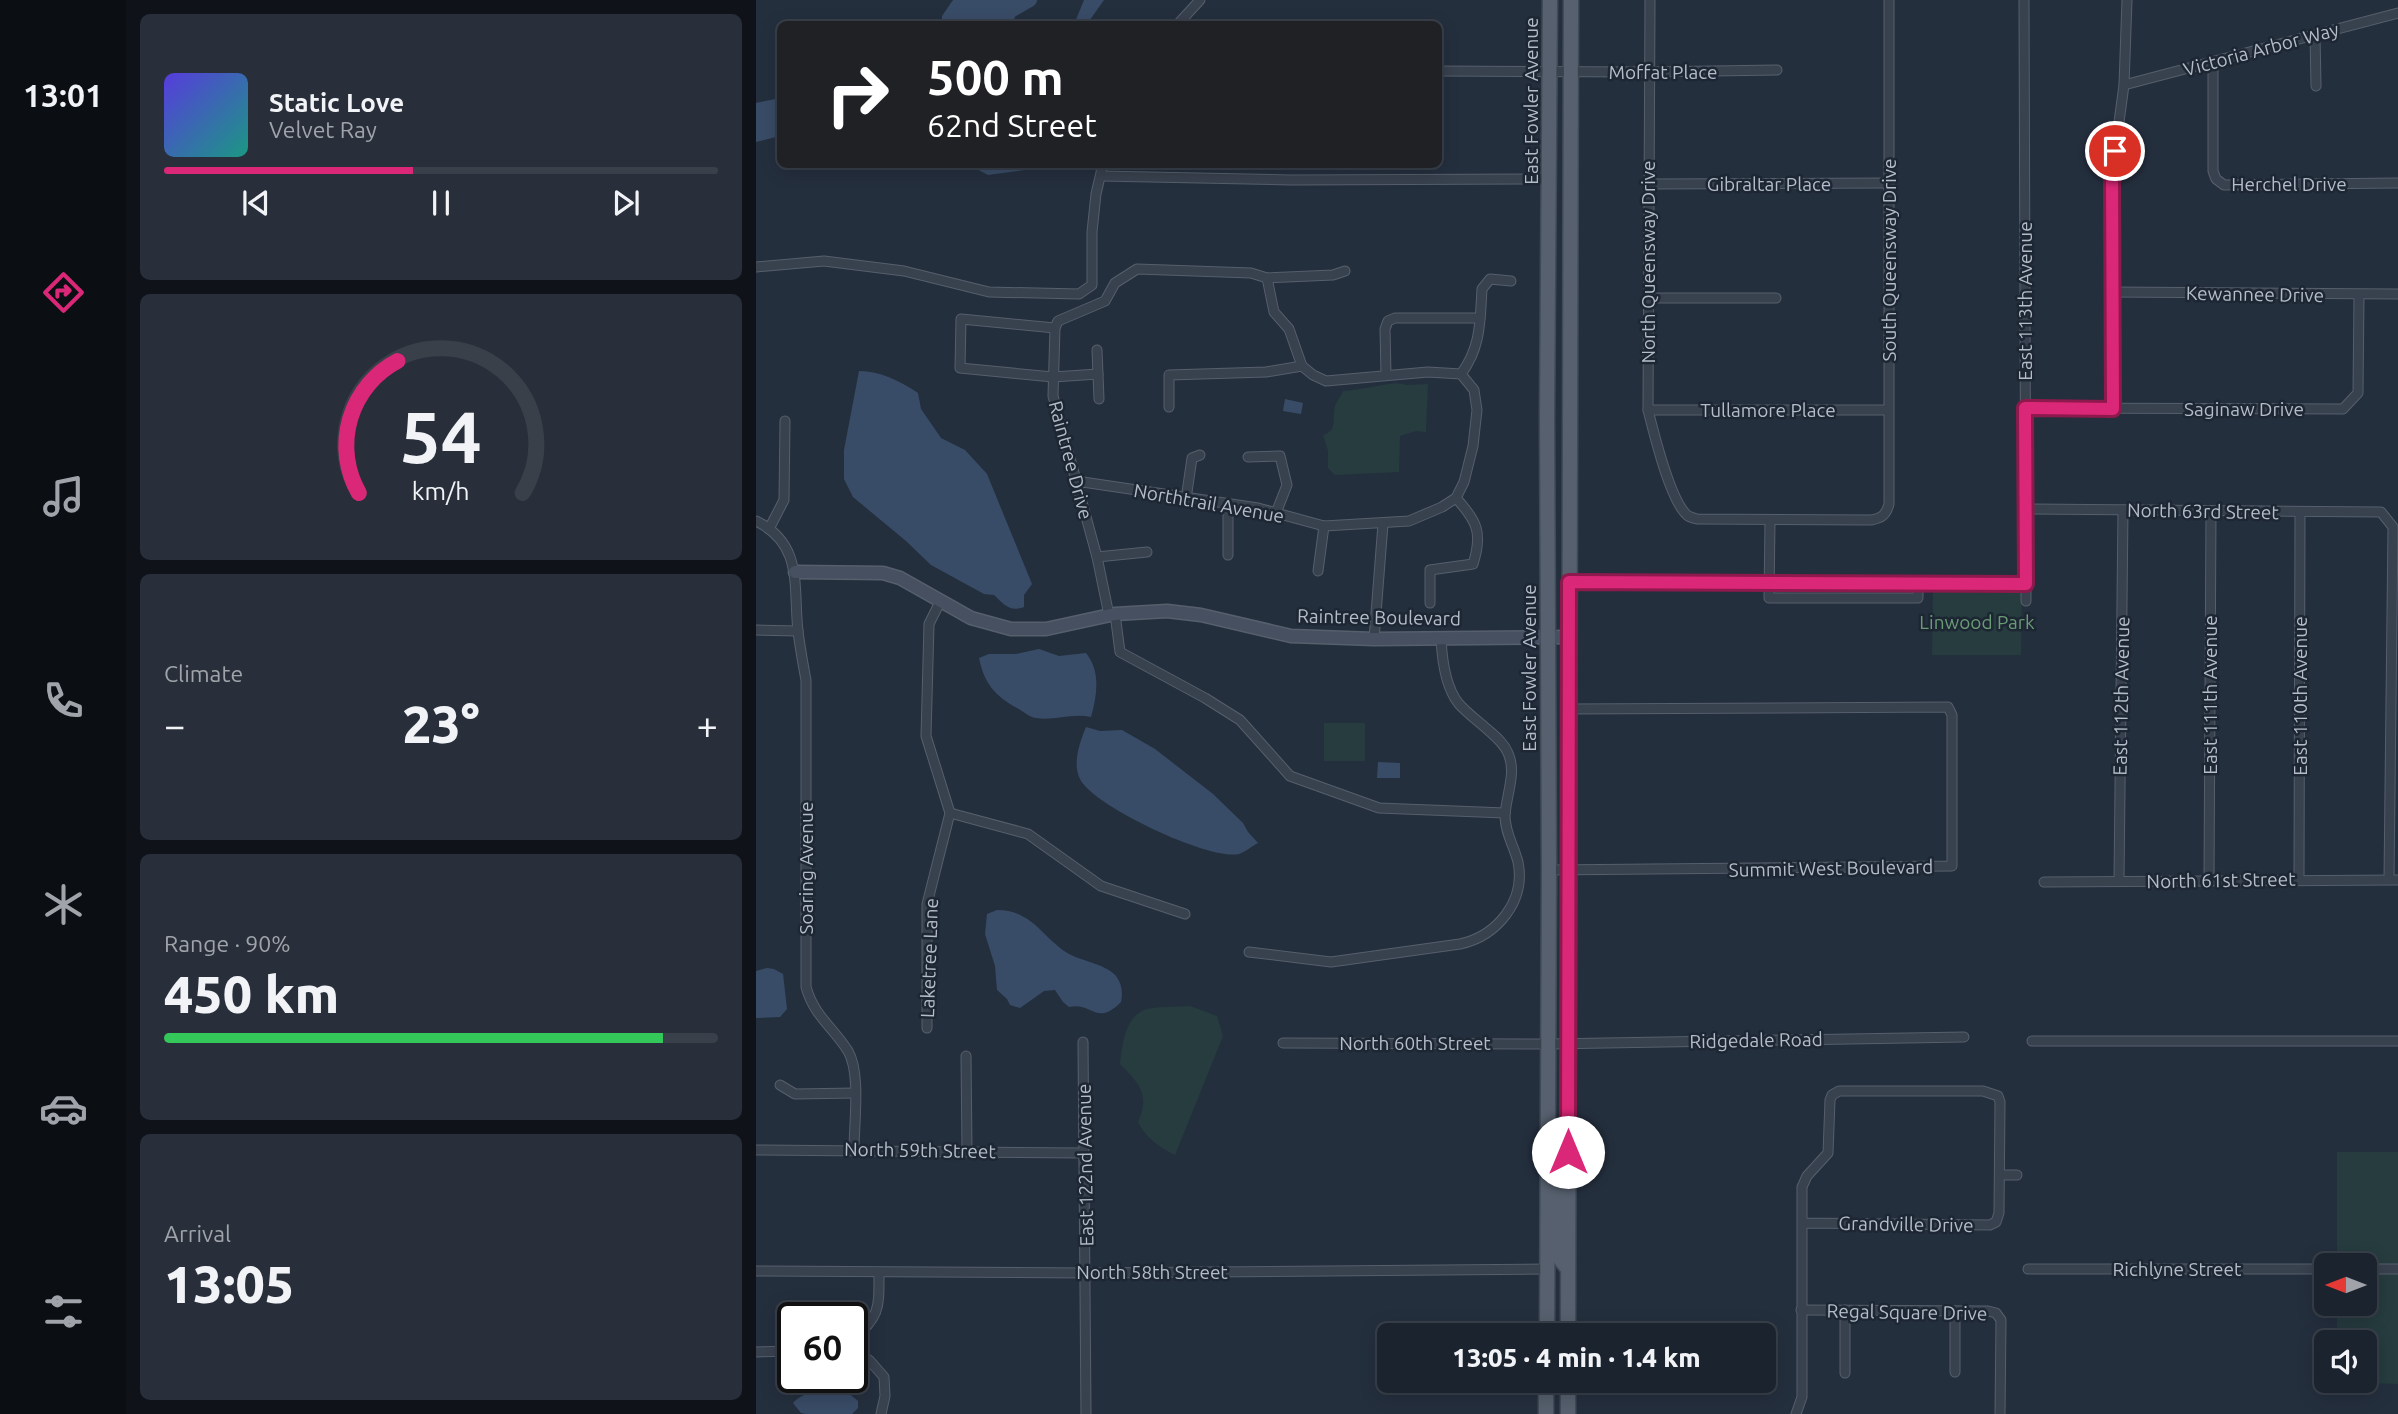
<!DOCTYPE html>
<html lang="en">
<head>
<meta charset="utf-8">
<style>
	body { margin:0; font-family:Ubuntu,sans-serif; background:#282f3a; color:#f1f3f6; height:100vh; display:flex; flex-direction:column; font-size:26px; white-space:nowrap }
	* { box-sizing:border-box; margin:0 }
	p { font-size:23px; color:#a0a4aa }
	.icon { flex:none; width:38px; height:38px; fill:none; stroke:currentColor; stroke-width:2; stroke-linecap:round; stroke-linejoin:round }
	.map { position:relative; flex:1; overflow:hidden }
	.side { display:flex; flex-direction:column; gap:14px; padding:14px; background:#0f1319; width:630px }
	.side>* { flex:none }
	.hud { position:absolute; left:21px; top:21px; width:665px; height:147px; border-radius:10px; box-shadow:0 4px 18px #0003,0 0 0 2px #39404a; background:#202124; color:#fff; overflow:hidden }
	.needle { width:46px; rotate:270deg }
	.tools { position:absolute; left:1558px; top:1253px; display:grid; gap:14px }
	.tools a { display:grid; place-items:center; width:63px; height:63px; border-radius:10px; background:#1b232e; box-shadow:0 4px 18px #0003,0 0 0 2px #39404a; font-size:35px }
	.speed { position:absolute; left:21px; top:1302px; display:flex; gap:14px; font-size:35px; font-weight:700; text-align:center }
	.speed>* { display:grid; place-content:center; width:91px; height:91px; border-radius:50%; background:#1b232e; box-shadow:0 4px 18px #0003,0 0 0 2px #39404a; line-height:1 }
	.speed .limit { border:4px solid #111; border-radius:10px; background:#fff; color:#111 }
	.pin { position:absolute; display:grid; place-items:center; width:60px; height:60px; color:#fff; margin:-30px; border:4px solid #fff; border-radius:50%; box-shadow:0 2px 7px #0007 }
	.me { position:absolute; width:77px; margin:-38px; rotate:0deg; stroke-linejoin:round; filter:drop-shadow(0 0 5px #0008) }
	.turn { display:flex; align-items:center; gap:24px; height:147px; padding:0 35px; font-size:32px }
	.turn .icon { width:91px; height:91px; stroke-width:2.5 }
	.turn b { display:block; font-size:49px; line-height:60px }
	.big { font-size:52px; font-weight:800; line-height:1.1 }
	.side .card { flex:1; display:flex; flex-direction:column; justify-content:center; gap:10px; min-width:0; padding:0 24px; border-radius:10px; background:#282f3a }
	.side .dial { align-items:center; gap:0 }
	.dial svg { height:182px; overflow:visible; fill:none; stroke:#39404a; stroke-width:7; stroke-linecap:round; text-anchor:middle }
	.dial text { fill:#f1f3f6; stroke:none }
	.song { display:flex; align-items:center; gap:21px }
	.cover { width:84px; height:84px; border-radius:10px; background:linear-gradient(135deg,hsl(250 70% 55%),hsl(170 70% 35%)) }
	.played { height:7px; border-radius:4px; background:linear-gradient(90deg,#db2777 45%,#39404a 45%) }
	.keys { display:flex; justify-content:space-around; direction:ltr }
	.heat { display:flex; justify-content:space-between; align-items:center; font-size:38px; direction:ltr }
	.charge { height:10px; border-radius:5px; background:linear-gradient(90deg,#34c759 90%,#39404a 0) }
	.trip { position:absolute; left:621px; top:1323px; width:399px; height:70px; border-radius:10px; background:#1b232e; box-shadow:0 4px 18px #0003,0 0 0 2px #39404a; font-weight:800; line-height:70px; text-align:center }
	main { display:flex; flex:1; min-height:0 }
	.tabs { display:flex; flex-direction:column; width:126px; justify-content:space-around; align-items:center; background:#0b0e12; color:#a0a4aa }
	.tabs .icon { width:49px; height:49px }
	.tabs .on { color:#db2777 }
	.tabs b { font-size:32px; color:#f1f3f6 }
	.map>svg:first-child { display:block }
</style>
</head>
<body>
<main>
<nav class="tabs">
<b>13:01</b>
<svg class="icon on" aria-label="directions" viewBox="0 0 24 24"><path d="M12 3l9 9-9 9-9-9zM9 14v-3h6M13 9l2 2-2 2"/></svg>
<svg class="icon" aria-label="music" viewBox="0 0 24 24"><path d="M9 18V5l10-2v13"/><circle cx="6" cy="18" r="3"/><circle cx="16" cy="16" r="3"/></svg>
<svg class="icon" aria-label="phone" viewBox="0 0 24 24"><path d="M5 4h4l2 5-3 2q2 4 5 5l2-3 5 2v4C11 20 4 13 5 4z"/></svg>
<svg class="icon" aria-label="climate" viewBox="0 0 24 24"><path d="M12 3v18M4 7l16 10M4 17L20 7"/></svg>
<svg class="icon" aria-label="car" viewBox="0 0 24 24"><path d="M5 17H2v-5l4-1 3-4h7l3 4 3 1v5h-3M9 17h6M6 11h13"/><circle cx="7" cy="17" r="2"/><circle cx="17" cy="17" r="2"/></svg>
<svg class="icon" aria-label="filters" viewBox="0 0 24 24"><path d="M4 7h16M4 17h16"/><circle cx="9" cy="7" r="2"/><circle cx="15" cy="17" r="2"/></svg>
</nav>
<section class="side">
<div class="card">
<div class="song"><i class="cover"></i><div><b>Static Love</b><p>Velvet Ray</p></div></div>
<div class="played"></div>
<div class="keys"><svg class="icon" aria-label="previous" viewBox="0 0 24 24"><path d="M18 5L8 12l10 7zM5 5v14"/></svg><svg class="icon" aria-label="pause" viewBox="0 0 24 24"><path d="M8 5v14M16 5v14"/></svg><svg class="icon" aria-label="next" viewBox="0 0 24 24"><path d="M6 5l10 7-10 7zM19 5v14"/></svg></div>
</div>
<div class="card dial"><svg viewBox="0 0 100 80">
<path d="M14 69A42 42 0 1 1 86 69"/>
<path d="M14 69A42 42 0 0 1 31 11" stroke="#db2777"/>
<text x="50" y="56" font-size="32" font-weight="700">54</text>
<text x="50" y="72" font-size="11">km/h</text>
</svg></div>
<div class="card"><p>Climate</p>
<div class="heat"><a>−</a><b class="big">23°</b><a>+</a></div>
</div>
<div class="card"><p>Range · 90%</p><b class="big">450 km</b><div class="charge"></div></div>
<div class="card"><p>Arrival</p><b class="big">13:05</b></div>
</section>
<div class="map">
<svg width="1642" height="1414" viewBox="0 0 1642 1414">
	<rect width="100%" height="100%" fill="#242f3e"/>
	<g fill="#263c3f">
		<path d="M640 383 651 385 672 384 670 432 660 431 644 436 643 472 579 475 572 468V451L567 435C582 431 576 418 579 406 581 401 585 396 587 391 605 390 622 385 640 383Z"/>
		<path d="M1177 588H1266L1265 655H1176Z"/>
		<rect x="568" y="723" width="41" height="38"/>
		<path d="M434 1006 461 1016 467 1036 419 1155C403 1147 390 1138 382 1122 394 1095 384 1084 364 1064 366 1046 369 1018 388 1010 399 1006 422 1007 434 1006Z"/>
		<path d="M1581 1152H1642V1384L1581 1382 1608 1381V1342H1581V1304H1608V1265H1581Z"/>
	</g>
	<g fill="#394c67">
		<path d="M197 0H263L257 24H186V16Z"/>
		<path d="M328 0H348L331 24H320L319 22Z"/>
		<path d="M24 98V136L0 142V103Z"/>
		<path d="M213 165H292L283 168 232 175Z"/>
		<path d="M103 371C124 371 144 381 162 393L165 409 185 438 209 450 231 474 276 584 268 595V607C253 612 249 605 238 595L228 594 175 565 150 541 97 497 88 479V450Z"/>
		<path d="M529 399 547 403 545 414 527 411Z"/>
		<path d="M283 649 303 656 330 653C345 672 341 695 335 717 315 713 298 721 280 718 273 717 267 711 261 708 239 696 228 683 223 658L233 654H260Z"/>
		<path d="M330 727 344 731 366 730 399 749 457 794 487 823 492 832 502 843C496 846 489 852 483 854 454 861 337 806 324 779 316 763 324 742 330 727Z"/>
		<path d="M622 762 644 763V778H621Z"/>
		<path d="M241 910C278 910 287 940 315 955 327 961 351 965 360 976 366 984 367 993 365 1002 340 1027 337 1002 313 1007L307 1002 299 990 288 991 264 1008 254 1005 251 999 241 990 239 966 229 934 231 914Z"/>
		<path d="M11 968 18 969 27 974 31 1009 24 1017 0 1018V971Z"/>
		<path d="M81 1391 91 1392 102 1401V1408L96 1414H50L45 1413 37 1403C49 1390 64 1392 81 1391Z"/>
	</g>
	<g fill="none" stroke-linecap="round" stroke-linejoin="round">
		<path stroke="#394c67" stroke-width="14" d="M249 24 253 12 274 0"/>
		<defs>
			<g id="street">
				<path d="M894 0 892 410C898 434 914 500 931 515 933 517 937 518 941 519L1115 520C1126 518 1130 515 1133 504V0"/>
				<path d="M1268 0 1270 601"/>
				<path d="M422 24 444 0"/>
				<path d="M1559 35 1560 86"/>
				<path d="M1457 62V171L1460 179 1468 185 1642 183"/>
				<path d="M682 71 893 72 1021 70"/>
				<path d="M1368 85 1642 13"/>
				<path d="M345 176 536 180 793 179"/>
				<path d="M892 184 1133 183"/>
				<path d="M0 267 68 261 148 271 233 292 323 294 336 285V232L340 194 347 164"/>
				<path d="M511 278 577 275 589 271"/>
				<path d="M1356 292 1642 294"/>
				<path d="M892 298H1020"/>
				<path d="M299 328 205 319 204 368 297 377 342 374"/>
				<path d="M341 350 343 399"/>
				<path d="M705 374C725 347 724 322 726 289L734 279 755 281"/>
				<path d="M630 375 629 329 632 321 639 318H724"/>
				<path d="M413 407V375L510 372 546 366"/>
				<path d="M1269 408 1587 409 1602 393 1603 295"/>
				<path d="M1357 409 1356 174 1368 85 1371 0"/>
				<path d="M892 410H1131"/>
				<path d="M492 457 524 456 531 485 520 513"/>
				<path d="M320 481 502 508 568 526 653 521 686 507 700 498 708 482 717 446 721 410 718 390 705 374 672 372 570 381 557 375 546 366 533 329 518 312 511 278 495 273 381 269 359 283 349 301 302 321 299 328 297 396 341 557 353 615"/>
				<path d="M430 499 436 458 444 455"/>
				<path d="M472 504V555"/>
				<path d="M1270 509 1625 512 1637 527 1633 879"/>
				<path d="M1014 520 1013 598H1162V583"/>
				<path d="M0 521C48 544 37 588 42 631 44 648 47 664 50 680V987C58 1016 77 1027 92 1051 105 1073 98 1123 98 1150"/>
				<path d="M13 529 28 500 29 421"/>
				<path d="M341 557 391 552"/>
				<path d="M562 571 568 526"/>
				<path d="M813 582 1270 584"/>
				<path d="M674 603V570L717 564C727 533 721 521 700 498"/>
				<path d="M359 614 364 652 449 698 484 720 534 776 623 808 749 813"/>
				<path d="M0 630 42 631"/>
				<path d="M618 639 627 524"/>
				<path d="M194 813 272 834 345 886 429 914"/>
				<path d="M793 870 1196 866V715L1192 707 812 709"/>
				<path d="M1543 879 1544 512"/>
				<path d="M1453 880 1455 511"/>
				<path d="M1363 881 1367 510"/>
				<path d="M1288 882 1642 880"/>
				<path d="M493 952 575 962 704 944C741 936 770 901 762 862 758 846 749 833 749 816 750 795 761 773 752 753 748 743 739 736 731 729 722 721 711 713 703 704 689 687 686 660 685 638"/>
				<path d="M171 1028V904L194 813 170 736 173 624 184 602"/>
				<path d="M1276 1041H1642"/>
				<path d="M327 1042 330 1414"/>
				<path d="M527 1043 792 1044 1208 1037"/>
				<path d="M210 1056 211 1150"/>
				<path d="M24 1085 39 1094 99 1093"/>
				<path d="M0 1150 328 1153"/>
				<path d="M1244 1175H1261"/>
				<path d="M1272 1269H1570"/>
				<path d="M1608 1269H1642"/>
				<path d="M0 1271 330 1273 791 1269"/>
				<path d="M1045 1310 1232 1311 1240 1313 1245 1320 1244 1414"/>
				<path d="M1089 1310V1373"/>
				<path d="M96 1341C124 1315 123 1310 123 1273"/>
				<path d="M96 1348 114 1361 128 1377 129 1396 125 1414"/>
				<path d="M0 1352 37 1351"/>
				<path d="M1199 1372V1311"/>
				<path d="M1040 1414 1046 1397V1187L1051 1176 1072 1153 1074 1100 1076 1095 1083 1091H1227L1242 1096 1244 1102 1243 1213 1240 1222 1234 1225 1046 1223"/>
			</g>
			<path id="secondary" d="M39 572 127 573 144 578 215 618 255 629H290L359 614 411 611 445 615 535 636 618 639 813 637"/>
			<g id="primary">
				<path d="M800 1174 804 1259 812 1269"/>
				<path d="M791 1335 793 870 791 418 794 0"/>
				<path d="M812 1335 815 0"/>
				<path d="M790 1414V1381"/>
				<path d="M812 1414V1381"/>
			</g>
		</defs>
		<use href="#street" stroke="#565f6c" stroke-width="11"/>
		<use href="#secondary" stroke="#565f6c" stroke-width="15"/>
		<use href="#primary" stroke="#414a57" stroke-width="17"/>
		<use href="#street" stroke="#38414e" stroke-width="9"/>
		<use href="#secondary" stroke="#465061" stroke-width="12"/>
		<use href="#primary" stroke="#56606e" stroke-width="14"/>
	</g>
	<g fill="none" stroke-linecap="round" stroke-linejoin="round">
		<defs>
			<path id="route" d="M812 1152 813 582 1270 584 1269 408 1357 409 1356 174 1359 151"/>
		</defs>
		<use href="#route" stroke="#8e194d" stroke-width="18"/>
		<use href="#route" stroke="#db2777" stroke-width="12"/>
	</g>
	<g text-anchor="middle" stroke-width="5" stroke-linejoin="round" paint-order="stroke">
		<g font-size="19" fill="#b4bcc9" stroke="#1d2633">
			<text transform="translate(1505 49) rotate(-15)" y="7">Victoria Arbor Way</text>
			<text x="907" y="79">Moffat Place</text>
			<text transform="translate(775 101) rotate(-90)" y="7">East Fowler Avenue</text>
			<text x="1013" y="191">Gibraltar Place</text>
			<text x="1533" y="191">Herchel Drive</text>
			<text transform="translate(1133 260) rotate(-90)" y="7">South Queensway Drive</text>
			<text transform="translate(892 262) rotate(-90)" y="7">North Queensway Drive</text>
			<text transform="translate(1499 294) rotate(1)" y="7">Kewannee Drive</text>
			<text transform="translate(1269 301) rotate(-90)" y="7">East 113th Avenue</text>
			<text x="1488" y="416">Saginaw Drive</text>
			<text x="1012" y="417">Tullamore Place</text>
			<text transform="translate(315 460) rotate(75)" y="7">Raintree Drive</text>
			<text transform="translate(453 503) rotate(10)" y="7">Northtrail Avenue</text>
			<text transform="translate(1447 511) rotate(1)" y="7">North 63rd Street</text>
			<text transform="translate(623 617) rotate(1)" y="7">Raintree Boulevard</text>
			<text transform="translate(773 668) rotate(-90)" y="7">East Fowler Avenue</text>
			<text transform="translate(1454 695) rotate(-90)" y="7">East 111th Avenue</text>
			<text transform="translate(1365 696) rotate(-89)" y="7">East 112th Avenue</text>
			<text transform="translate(1544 696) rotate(-90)" y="7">East 110th Avenue</text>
			<text transform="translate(50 868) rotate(-90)" y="7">Soaring Avenue</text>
			<text transform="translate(1075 868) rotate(-1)" y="7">Summit West Boulevard</text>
			<text transform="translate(1465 880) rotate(-1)" y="7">North 61st Street</text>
			<text transform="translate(173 958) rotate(-88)" y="7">Laketree Lane</text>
			<text transform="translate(1000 1040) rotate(-1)" y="7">Ridgedale Road</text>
			<text x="659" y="1050">North 60th Street</text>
			<text transform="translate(164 1150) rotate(1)" y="7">North 59th Street</text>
			<text transform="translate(329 1165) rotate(-91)" y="7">East 122nd Avenue</text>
			<text transform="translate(1150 1224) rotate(1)" y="7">Grandville Drive</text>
			<text x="1421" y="1276">Richlyne Street</text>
			<text x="396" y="1279">North 58th Street</text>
			<text transform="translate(1151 1312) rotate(1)" y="7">Regal Square Drive</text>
		</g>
		<g font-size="19" fill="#6b9a76" stroke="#1d2633">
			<text x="1221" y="629">Linwood Park</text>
		</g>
	</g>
</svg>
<div class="tools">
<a><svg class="needle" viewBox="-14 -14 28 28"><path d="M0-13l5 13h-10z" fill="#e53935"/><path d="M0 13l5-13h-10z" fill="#a0a4aa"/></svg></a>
<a><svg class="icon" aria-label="sound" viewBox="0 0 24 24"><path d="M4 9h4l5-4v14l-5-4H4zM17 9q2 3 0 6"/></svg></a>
</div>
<div class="speed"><div class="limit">60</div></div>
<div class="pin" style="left:1359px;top:151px;background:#d93025"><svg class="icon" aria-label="arrive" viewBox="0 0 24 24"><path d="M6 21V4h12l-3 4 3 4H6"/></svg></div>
<svg class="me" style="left:812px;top:1152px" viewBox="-20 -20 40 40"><circle r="19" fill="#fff"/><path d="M0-13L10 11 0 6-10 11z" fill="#db2777"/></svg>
<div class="trip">13:05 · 4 min · 1.4 km</div>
<div class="hud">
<div class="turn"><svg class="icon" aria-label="right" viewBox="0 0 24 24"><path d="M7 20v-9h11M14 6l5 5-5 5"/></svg><div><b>500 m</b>62nd Street</div></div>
</div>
</div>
</main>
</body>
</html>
